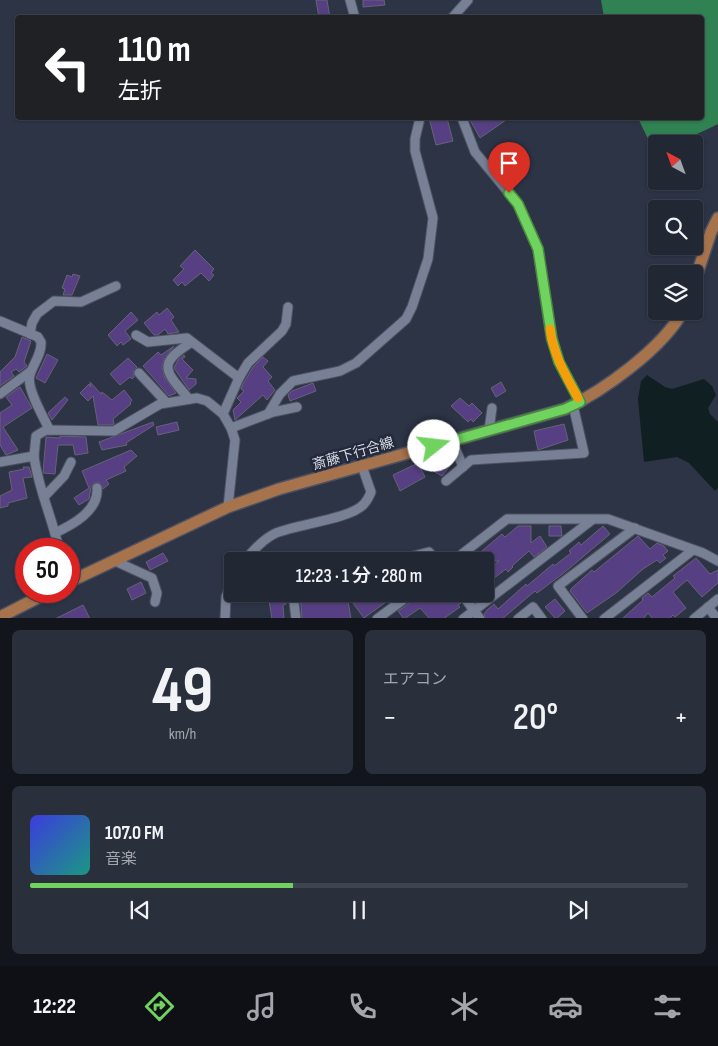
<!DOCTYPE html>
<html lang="ja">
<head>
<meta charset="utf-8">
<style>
	body { margin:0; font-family:"Sofia Sans Condensed","Noto Sans JP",sans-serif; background:#2a2f3c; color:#f1f3f6; height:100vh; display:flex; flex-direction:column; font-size:19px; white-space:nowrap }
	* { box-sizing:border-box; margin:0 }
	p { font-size:16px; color:#a2a5ac }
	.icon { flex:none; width:28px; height:28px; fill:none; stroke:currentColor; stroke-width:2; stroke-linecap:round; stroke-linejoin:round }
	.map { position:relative; height:618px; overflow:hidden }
	.side { display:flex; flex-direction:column; gap:12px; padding:12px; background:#13151d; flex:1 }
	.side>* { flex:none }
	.banner { position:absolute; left:15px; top:15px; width:689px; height:105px; border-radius:5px; box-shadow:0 1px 4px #0004,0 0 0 1px #3f444f; background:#202124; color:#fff; overflow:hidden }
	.needle { width:32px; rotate:319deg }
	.buttons { position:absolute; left:648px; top:135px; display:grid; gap:10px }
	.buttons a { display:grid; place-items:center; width:55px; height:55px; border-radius:5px; background:#222734; box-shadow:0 1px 4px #0004,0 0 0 1px #3f444f; font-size:25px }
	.speed { position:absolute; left:15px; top:538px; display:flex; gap:10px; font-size:25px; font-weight:700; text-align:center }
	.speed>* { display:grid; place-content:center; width:65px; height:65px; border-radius:50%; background:#222734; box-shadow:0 1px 4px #0004,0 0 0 1px #3f444f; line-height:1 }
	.speed .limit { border:8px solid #d22; background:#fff; color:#111 }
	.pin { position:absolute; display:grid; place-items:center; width:42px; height:42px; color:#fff; margin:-51px -21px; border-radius:50% 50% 50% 0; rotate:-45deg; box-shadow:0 0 5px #0007 }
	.pin .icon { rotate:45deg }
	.me { position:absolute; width:55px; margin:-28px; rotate:74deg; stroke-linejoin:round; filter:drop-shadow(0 0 4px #0008) }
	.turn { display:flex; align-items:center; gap:18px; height:105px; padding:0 20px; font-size:22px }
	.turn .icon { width:65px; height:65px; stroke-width:2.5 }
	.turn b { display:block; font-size:35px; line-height:42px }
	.big { font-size:38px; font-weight:600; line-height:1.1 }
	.side .tile { flex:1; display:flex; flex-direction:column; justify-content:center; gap:8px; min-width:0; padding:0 18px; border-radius:8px; background:#2a2f3c }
	.side .dial { align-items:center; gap:0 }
	.dial b { font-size:65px; line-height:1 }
	.song { display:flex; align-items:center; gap:15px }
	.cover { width:60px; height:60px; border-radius:8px; background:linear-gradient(135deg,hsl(240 70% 55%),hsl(170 70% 35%)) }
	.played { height:5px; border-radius:2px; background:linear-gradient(90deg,#70d35f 40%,#3f444f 40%) }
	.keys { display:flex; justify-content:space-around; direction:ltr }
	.heat { display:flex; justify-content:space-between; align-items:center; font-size:28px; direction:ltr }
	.side .tiles { flex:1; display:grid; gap:12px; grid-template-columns:1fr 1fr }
	.tile:last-child { grid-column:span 2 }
	.trip { position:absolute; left:224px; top:552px; width:270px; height:50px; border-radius:5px; background:#222734; box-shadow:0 1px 4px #0004,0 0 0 1px #3f444f; font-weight:600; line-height:50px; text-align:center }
	.menu { display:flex; height:80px; justify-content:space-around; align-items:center; background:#0e1015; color:#a2a5ac }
	.menu .icon { width:35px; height:35px }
	.menu .active { color:#70d35f }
	.menu b { font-size:22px; color:#f1f3f6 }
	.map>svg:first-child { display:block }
</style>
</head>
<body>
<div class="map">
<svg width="718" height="619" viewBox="0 0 718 619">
	<rect width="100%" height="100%" fill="#2d3446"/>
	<path fill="#318252" d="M601 0H718V124C696 134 673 149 649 141L638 118H701V18L604 17Z"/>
	<path fill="#101f22" d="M647 375 665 387 672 389 704 379 712 386 716 395 708 408 710 414 718 422V488L715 491 689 463 677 457 644 462 638 399 641 381Z"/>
	<g fill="#564083" stroke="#676276">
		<path d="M316 0H327L330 18H319Z"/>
		<path d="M363 0H384L385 5 363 7Z"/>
		<path d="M429 118H447L453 141 436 145Z"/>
		<path d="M473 118H509L480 138 470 120Z"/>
		<path d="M195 250 214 269 211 273 214 275 209 281 201 273 185 286 182 282 178 286 173 280 184 269 180 266Z"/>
		<path d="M73 274 80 276 72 295H63L65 289 62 288 67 275 72 277Z"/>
		<path d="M167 308 174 317 171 320 179 332 168 334 165 329 158 335H154L144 323 157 312 159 315Z"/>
		<path d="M131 312 138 320 125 331 131 339 123 345 121 342 117 346 108 335Z"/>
		<path d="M22 337 31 341 24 362 27 366 19 372 16 369 11 372 14 376 0 386V372L15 357Z"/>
		<path d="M174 346 164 359 162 367 165 378 176 393 169 396 143 366 158 352 161 355Z"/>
		<path d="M47 354 58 360 45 383 36 378Z"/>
		<path d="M184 355 185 357 182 359 193 370 186 378 196 379V384L189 390 174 368 178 360Z"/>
		<path d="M263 357 268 361 263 367 272 377 268 381 275 390 267 400 263 395 235 420 233 410 241 402 237 398 244 391 241 389 243 384 253 367Z"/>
		<path d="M128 358 137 367 133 372 134 377 132 379 130 377 120 385 110 374Z"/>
		<path d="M90 382 101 394 102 392 112 400 124 390 132 400 130 403 131 404 113 419 114 424 112 425H98L93 396 88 401 80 393 89 384 91 387Z"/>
		<path d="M501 382 506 391 496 397 491 388Z"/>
		<path d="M313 383 316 391 290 401 288 395 292 391Z"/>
		<path d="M20 387 32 408 3 427 18 450 6 455 0 445V413L12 405 6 397Z"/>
		<path d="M65 397 68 400 52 420 48 413Z"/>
		<path d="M460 398 469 406 472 403 482 413 473 422 471 419 468 422 451 406Z"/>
		<path d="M153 422 154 425 126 443 127 445 102 450 99 442Z"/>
		<path d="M177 422 179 430 158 435 156 427Z"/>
		<path d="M564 424 568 440 538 450 534 431Z"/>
		<path d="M60 436 86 437 88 453 75 455 73 445H58L55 474 43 473 46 437 60 438Z"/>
		<path d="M131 450 137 456 124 467 126 471 106 480 109 484 103 489 100 483H94L91 487 89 499 79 505 74 498 89 488 82 471Z"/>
		<path d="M442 456 453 462 442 476 433 471Z"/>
		<path d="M418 463 425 477 400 491 393 475Z"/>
		<path d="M23 467H29L32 477 23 478 27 498 8 503V506L0 508V496L12 490 9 472 24 469Z"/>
		<path d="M518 526H531V543L540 536 547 547 534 557 529 551 512 566 513 567 508 572 506 569 485 585V573L499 561H470L502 534 505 537Z"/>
		<path d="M549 526H561L562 536H549Z"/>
		<path d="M603 526 610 534 565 572 537 593 535 591 502 619H486L484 614 487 610 494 604 498 609 526 584 527 586 553 564 554 566 571 553 569 551 579 542 581 545Z"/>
		<path d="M638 536 650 549 657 543 664 546 668 551 663 555 666 558 660 563 657 560 643 569 616 593 587 613 570 591 572 588 592 570 594 572Z"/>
		<path d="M163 553 168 561 150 570 146 562Z"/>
		<path d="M696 558 710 574 718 570V583L702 597 687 580 673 592 686 608 675 617 673 615 669 619H653L648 613 643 619H622L643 600 642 598 648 593 652 597 675 578 673 576Z"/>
		<path d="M141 582 146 593 132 600 127 589Z"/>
		<path d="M268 594H284L286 604 283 605 284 619H272Z"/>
		<path d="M300 594H397L364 618 347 595 351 619H302Z"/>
		<path d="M423 594H456L461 603 458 605 460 607 443 619H430L420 608 404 619 398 611Z"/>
		<path d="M555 599 565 611 556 619 545 607Z"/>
		<path d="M83 605 90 619H55Z"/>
	</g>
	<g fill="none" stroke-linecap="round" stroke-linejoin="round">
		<defs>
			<g id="minor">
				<path d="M350 0 355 18"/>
				<path d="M452 18 468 0"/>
				<path d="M462 118 475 152 518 204 538 249 551 339 559 362 580 402"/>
				<path d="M0 321 38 337 41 342C42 354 33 364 30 375 26 388 43 416 49 429"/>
				<path d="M30 334 32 323 37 314 54 301 81 302 116 286"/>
				<path d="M136 335 148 342 187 338 239 378 223 414"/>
				<path d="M139 373 166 402"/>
				<path d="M239 378 248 363 282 331 286 324 288 307"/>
				<path d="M0 394 31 371"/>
				<path d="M189 399C165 371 156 364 192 342"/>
				<path d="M268 414 280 394 293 381 340 371 356 363 406 319 412 307 428 259 433 218 415 151V139L420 118"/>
				<path d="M231 428 273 412 297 407"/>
				<path d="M489 430 492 408"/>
				<path d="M452 440 463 467"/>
				<path d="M34 456 36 436 46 430 114 431 160 404 197 398 207 401 223 414 231 428 235 440 228 507"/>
				<path d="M0 462 34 456C38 488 52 517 59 549"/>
				<path d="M446 481 471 460 584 453 573 405"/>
				<path d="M44 497 64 476 71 462"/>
				<path d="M55 533C72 525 99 511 97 488"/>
				<path d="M115 561 152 578 157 593 155 602"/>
				<path d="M244 561C253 551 263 539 276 533 298 524 349 519 363 505 367 501 369 497 371 492L362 466"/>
				<path d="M393 561 429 552 436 561"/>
				<path d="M453 561 507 519H608L703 553 718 561"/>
				<path d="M293 594 296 619"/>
				<path d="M462 594 480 619"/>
				<path d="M708 607 717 619"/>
				<path d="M225 619 226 597 232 580"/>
				<path d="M377 619 411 594"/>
				<path d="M463 619 592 520"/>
				<path d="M518 619 533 607 542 619"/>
				<path d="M583 619 558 586 635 528"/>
				<path d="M604 619 693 550"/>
				<path d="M694 619 718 599"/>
			</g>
			<g id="major">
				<path d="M694 283 711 232 718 218"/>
				<path d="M69 582 228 507 279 489 565 409C603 391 662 349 683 311"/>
				<path d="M0 617 51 591"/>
			</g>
		</defs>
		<use href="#minor" stroke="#4d5261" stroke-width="11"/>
		<use href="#major" stroke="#4d5261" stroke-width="14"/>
		<use href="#minor" stroke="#788095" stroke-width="9"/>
		<use href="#major" stroke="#a6734c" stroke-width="11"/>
	</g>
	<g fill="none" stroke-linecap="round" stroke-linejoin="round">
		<defs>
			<path id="route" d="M434 446 565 409 580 402 559 362 552 339 538 249 518 204 509 193"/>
		</defs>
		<use href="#route" stroke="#49893e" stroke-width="12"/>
		<use href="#route" stroke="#70d35f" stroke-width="9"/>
		<path stroke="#f59e0b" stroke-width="9" d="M550 329C553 354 566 376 578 398"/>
	</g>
	<g text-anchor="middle" stroke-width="5" stroke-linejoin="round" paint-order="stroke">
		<g font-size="14" fill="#dadeea" stroke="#242a3b">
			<text transform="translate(353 453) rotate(-16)" y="5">斎藤下行合線</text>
		</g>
	</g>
</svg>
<div class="buttons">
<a><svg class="needle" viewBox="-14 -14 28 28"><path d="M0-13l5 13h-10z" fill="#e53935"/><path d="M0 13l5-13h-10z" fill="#a2a5ac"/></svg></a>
<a><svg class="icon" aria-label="search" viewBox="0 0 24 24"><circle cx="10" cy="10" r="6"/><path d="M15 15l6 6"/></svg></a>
<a><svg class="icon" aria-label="layers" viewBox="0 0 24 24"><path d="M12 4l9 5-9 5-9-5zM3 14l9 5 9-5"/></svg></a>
</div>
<div class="speed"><div class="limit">50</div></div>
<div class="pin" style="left:509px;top:193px;background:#d93025"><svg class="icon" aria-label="arrive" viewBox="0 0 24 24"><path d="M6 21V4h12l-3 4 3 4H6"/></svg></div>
<svg class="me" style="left:434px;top:446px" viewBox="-20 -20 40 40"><circle r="19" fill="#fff"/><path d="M0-13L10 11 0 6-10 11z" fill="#70d35f"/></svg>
<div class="trip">12:23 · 1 分 · 280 m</div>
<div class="banner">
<div class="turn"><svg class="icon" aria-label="left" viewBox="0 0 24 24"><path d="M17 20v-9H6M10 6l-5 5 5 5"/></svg><div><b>110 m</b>左折</div></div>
</div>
</div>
<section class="side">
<div class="tiles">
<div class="tile dial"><b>49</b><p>km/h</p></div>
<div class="tile"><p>エアコン</p>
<div class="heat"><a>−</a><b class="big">20°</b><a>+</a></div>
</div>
<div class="tile">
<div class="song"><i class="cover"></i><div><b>107.0 FM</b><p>音楽</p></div></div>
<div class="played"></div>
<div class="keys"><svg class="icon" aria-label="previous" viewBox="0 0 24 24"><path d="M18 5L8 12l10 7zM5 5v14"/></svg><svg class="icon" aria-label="pause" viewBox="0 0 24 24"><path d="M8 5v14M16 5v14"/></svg><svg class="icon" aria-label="next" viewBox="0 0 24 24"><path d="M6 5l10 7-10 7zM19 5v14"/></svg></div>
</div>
</div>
</section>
<nav class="menu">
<b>12:22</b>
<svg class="icon active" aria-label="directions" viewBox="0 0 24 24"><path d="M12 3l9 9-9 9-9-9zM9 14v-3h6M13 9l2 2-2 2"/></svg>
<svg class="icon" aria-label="music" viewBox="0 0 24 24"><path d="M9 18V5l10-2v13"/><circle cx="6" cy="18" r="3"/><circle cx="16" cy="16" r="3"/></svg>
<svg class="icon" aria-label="phone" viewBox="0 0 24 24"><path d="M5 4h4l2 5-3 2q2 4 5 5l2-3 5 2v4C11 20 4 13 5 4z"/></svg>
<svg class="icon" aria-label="climate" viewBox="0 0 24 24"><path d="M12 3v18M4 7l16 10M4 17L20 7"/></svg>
<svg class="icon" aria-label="car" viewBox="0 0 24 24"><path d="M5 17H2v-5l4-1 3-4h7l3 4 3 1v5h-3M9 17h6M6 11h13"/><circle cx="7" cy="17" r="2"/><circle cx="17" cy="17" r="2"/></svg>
<svg class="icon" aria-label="filters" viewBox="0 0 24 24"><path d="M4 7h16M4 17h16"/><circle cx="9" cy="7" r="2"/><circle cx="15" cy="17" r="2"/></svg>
</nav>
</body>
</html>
